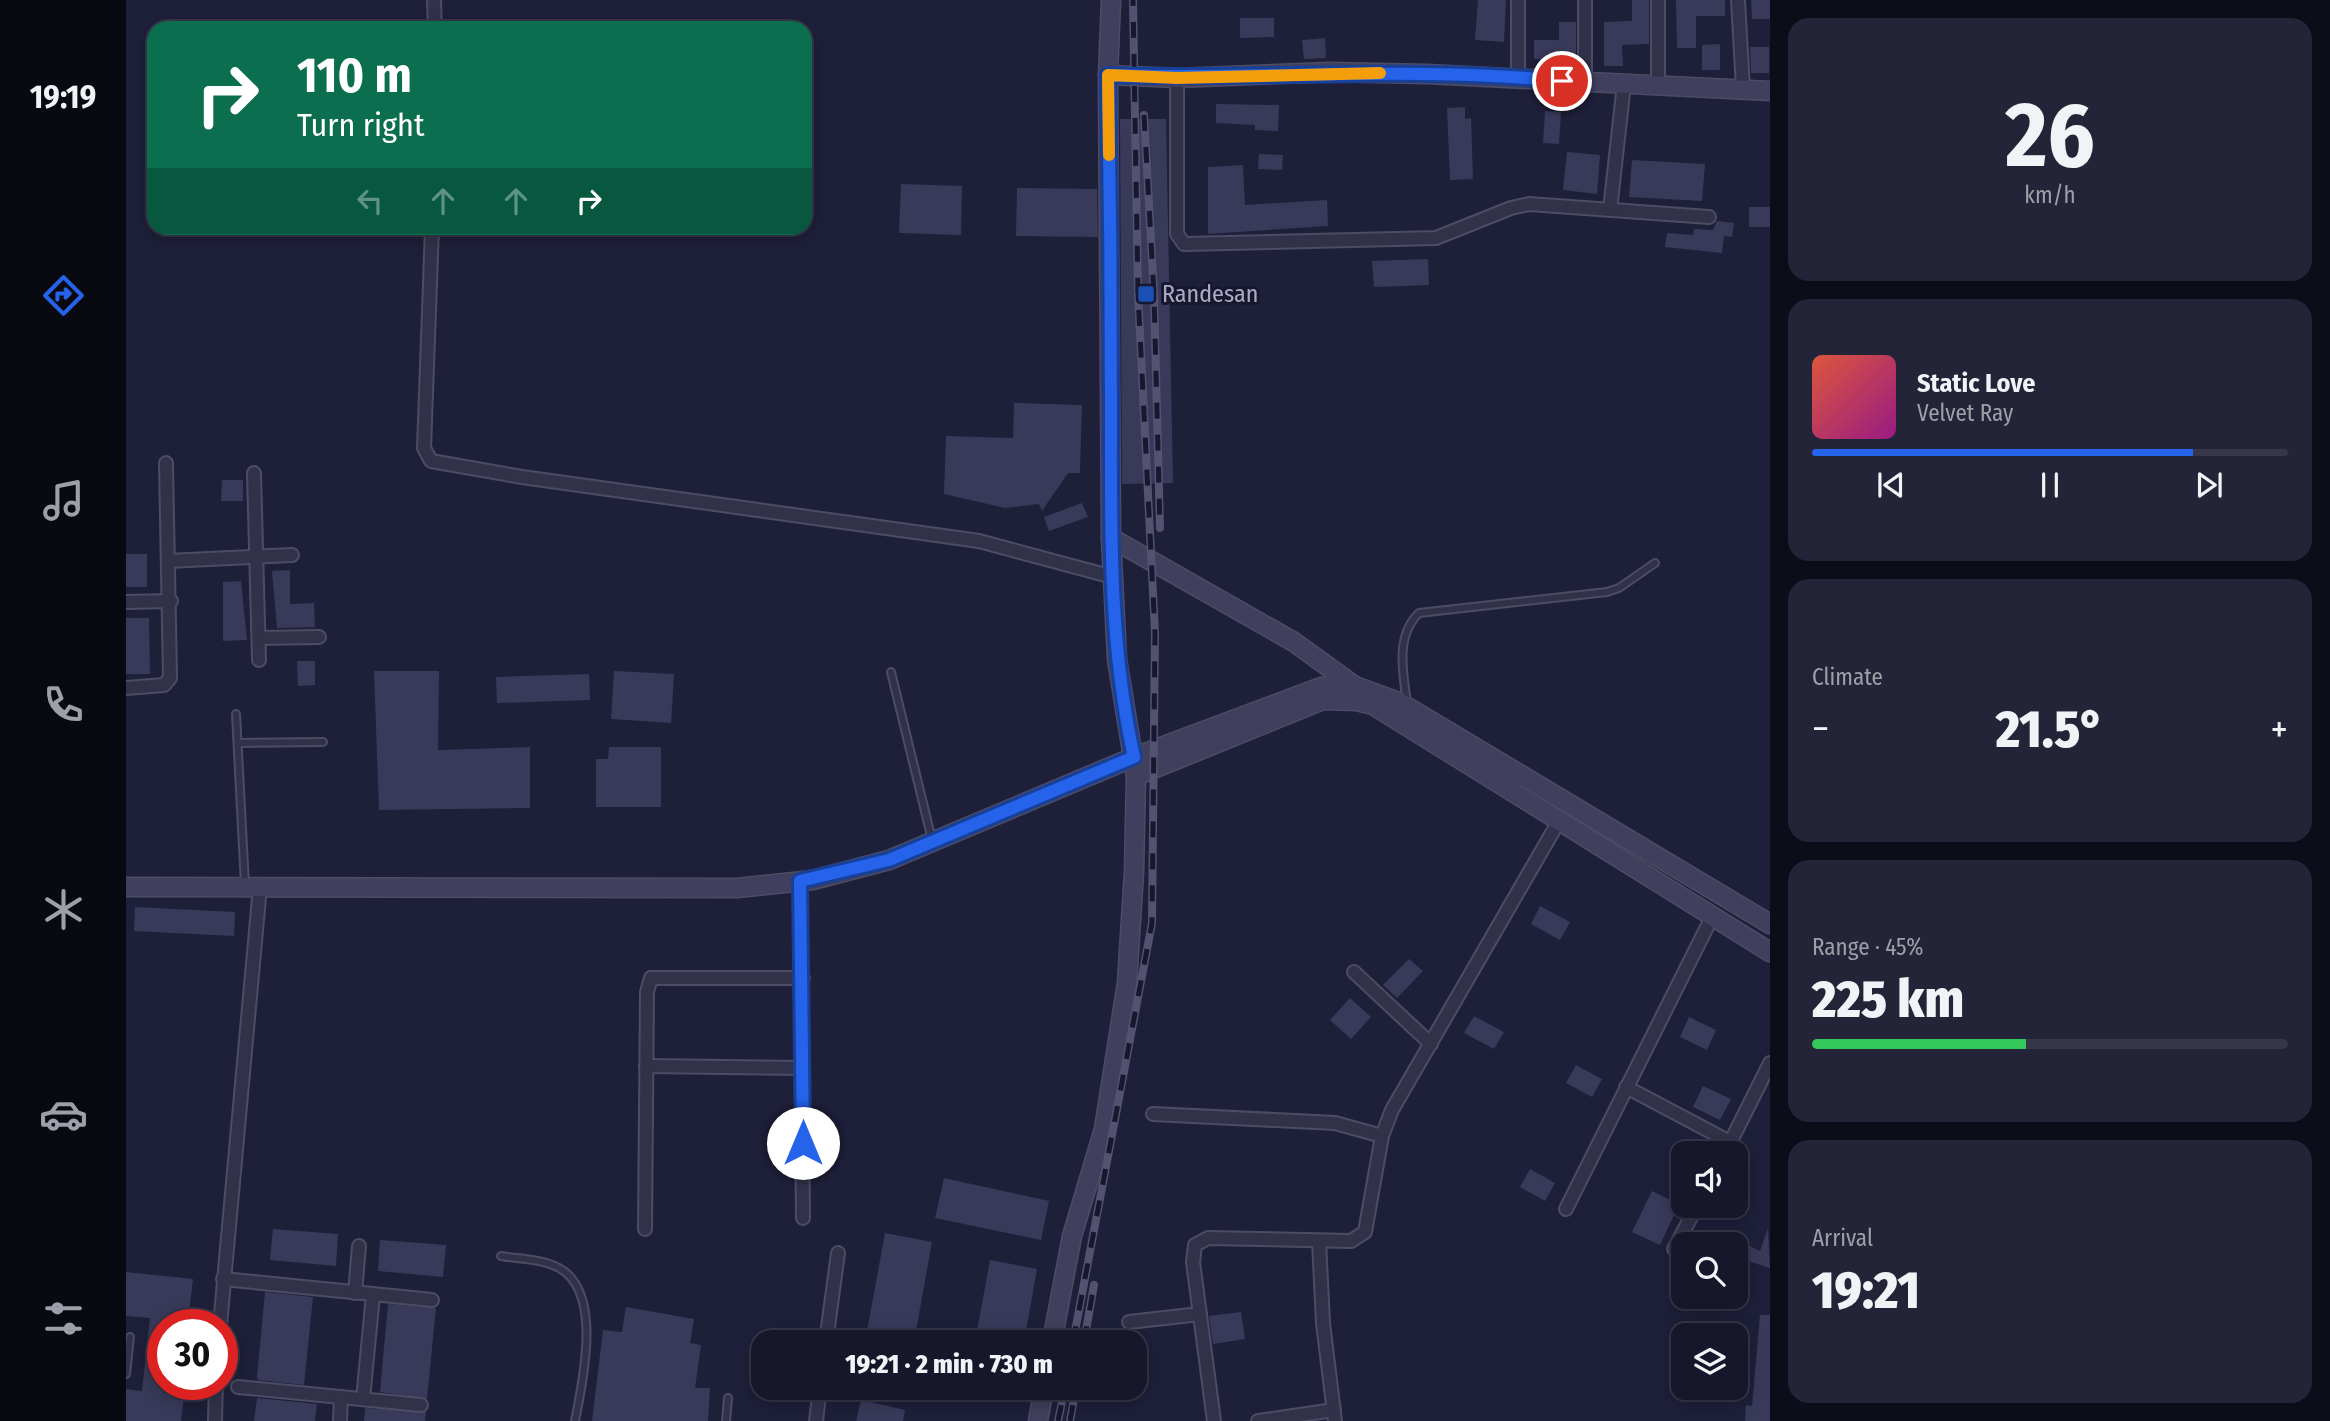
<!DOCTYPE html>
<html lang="en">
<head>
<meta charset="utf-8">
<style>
	body { margin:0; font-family:"Fira Sans Condensed",sans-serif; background:#232437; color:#f1f3f6; height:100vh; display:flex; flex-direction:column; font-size:26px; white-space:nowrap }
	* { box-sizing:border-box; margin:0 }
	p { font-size:23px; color:#9e9fa9 }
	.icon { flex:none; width:38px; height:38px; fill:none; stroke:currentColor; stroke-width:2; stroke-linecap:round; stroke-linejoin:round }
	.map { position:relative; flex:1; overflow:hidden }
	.sheet { display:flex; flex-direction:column; gap:18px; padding:18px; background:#0c0d18; width:560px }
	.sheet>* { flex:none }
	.top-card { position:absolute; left:21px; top:21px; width:665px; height:214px; border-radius:21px; box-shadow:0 4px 18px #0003,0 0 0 2px #353647; background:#0b6e4f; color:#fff; overflow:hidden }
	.fabs { position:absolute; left:1545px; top:1141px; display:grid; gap:14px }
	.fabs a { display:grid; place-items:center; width:77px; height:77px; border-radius:14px; background:#16172b; box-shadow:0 4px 18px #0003,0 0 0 2px #353647; font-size:35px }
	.speed { position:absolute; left:21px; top:1309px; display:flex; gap:14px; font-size:35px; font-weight:700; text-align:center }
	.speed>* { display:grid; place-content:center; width:91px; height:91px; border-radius:50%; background:#16172b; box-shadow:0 4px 18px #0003,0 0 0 2px #353647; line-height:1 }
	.speed .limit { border:10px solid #d22; background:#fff; color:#111 }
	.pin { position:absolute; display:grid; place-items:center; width:60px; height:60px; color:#fff; margin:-30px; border:4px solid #fff; border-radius:50%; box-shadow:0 2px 7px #0007 }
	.me { position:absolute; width:77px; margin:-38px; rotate:0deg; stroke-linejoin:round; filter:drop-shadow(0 0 5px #0008) }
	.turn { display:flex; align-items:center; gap:24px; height:147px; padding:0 35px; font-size:32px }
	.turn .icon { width:91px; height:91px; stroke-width:2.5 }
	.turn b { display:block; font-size:49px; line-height:60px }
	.lanes { display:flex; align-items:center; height:66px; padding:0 35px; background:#0003; justify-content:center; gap:35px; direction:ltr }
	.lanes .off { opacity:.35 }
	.big { font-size:52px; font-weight:800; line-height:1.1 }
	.sheet .card { flex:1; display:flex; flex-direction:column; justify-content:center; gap:10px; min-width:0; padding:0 24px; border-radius:21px; background:#232437 }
	.sheet .dial { align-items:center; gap:0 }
	.dial b { font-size:91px; line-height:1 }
	.song { display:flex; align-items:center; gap:21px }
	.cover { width:84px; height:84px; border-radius:10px; background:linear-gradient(135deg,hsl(10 70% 55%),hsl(310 70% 35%)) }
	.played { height:7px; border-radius:4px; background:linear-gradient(90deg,#2563eb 80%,#353647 80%) }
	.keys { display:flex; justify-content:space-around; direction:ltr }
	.heat { display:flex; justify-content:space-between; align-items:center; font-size:38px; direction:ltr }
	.charge { height:10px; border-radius:5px; background:linear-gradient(90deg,#34c759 45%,#353647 0) }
	.trip { position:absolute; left:625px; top:1330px; width:396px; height:70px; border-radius:21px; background:#16172b; box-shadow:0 4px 18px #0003,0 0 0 2px #353647; font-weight:800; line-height:70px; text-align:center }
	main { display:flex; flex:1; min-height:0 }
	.tab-bar { display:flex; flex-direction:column; width:126px; justify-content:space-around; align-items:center; background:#090911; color:#9e9fa9 }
	.tab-bar .icon { width:49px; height:49px }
	.tab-bar .current { color:#2563eb }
	.tab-bar b { font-size:32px; color:#f1f3f6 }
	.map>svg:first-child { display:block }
</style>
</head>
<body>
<main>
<nav class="tab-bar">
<b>19:19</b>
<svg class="icon current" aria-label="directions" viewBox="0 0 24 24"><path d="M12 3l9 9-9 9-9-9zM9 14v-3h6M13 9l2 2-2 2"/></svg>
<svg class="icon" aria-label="music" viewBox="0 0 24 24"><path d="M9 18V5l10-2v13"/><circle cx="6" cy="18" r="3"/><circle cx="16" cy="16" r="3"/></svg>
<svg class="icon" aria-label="phone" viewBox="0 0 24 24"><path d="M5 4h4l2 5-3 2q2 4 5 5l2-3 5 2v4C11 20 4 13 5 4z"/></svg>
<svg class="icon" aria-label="climate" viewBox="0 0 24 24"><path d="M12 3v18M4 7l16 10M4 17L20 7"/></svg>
<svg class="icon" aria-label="car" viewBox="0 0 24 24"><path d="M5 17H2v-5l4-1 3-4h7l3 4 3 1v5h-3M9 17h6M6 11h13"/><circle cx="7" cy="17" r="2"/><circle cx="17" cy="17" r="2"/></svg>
<svg class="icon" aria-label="filters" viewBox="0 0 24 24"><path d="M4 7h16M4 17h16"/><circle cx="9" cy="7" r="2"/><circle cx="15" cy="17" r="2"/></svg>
</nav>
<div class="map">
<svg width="1644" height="1421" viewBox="0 0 1644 1421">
	<rect width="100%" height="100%" fill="#1e1f39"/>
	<g fill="#393a5a">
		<path d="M1352 0H1380L1378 42 1349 40Z"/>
		<path d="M1506 0H1523V44L1496 45 1497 66H1478V22L1506 21Z"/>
		<path d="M1550 0H1599V16H1570V48H1551Z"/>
		<path d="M1625 0H1644V19H1626Z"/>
		<path d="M1114 18H1148V37L1114 38Z"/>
		<path d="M1433 22H1450V59H1408V40H1433Z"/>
		<path d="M1199 38 1200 58 1178 59 1176 40Z"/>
		<path d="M1594 44V70H1576V45Z"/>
		<path d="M1624 47H1643V73H1625Z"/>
		<path d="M1090 104 1153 105 1152 131 1129 130V125L1090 123Z"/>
		<path d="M1339 107V119L1345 118 1347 179 1324 180 1321 108Z"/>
		<path d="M1419 111 1435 112 1433 144 1417 143Z"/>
		<path d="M994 119H1040L1047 483 996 484Z"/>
		<path d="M1441 152 1474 155 1471 194 1437 190Z"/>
		<path d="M1133 154 1157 155 1156 170 1132 169Z"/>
		<path d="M1506 160 1579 164 1576 201 1503 197Z"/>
		<path d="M1117 165 1119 205 1201 200 1202 226 1082 234V167Z"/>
		<path d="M775 184 836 186 835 235 773 233Z"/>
		<path d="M891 188 971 189 972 237 890 236Z"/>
		<rect x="1623" y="207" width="21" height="20"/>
		<path d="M1591 221 1608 223 1606 237 1598 236 1596 253 1539 247 1541 233 1567 235 1568 229 1587 230Z"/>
		<path d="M1302 259 1303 285 1248 287 1246 261Z"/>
		<path d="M888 403 956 405 954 473H942L916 511 913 504 879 508 818 494 820 436 887 438Z"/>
		<path d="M96 480H117V501H95Z"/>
		<path d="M956 503 962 517 923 531 918 517Z"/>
		<rect x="0" y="554" width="21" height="33"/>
		<path d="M164 570V604L188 603 189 627 151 628 146 571Z"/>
		<path d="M115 581 121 640 97 641V582Z"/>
		<path d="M0 618H23L24 674H0Z"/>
		<path d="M171 661H189V685L172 686Z"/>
		<path d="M248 671H313L312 750 404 747V808L253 810Z"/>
		<path d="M488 671 548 674 545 723 485 719Z"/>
		<path d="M463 674 464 700 371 703 370 677Z"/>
		<path d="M483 747H535V807H470V759H482Z"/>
		<path d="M1414 906 1444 922 1434 940 1405 924Z"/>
		<path d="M9 907 109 912 108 936 8 931Z"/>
		<path d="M1283 959 1297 971 1271 998 1257 985Z"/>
		<path d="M1224 998 1245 1017 1225 1039 1204 1020Z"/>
		<path d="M1348 1016 1378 1032 1368 1049 1338 1033Z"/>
		<path d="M1563 1017 1590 1030 1581 1050 1554 1037Z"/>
		<path d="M1450 1065 1476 1079 1466 1097 1440 1083Z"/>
		<path d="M1577 1086 1605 1099 1594 1120 1567 1107Z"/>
		<path d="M1404 1169 1429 1183 1419 1201 1394 1187Z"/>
		<path d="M818 1178 923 1201 915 1240 809 1218Z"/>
		<path d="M1526 1191 1553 1204 1534 1245 1506 1232Z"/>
		<path d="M1642 1228 1644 1268 1610 1257V1244H1584L1591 1230 1634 1251Z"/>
		<path d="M147 1229 212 1234 210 1266 144 1260Z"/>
		<path d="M759 1233 806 1242 788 1342H739Z"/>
		<path d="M254 1240 320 1245 317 1277 252 1271Z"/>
		<path d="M864 1260 911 1269 898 1342H849Z"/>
		<path d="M0 1272 67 1279 62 1321 37 1319V1393L58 1395 55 1421H0V1389L16 1391 24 1318 0 1316Z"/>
		<path d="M139 1292 187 1297 178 1385 132 1380 131 1377Z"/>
		<path d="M262 1304 310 1308 301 1399 254 1392Z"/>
		<path d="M500 1307 568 1319 564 1343 575 1345 569 1388H584L582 1421H466L477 1330 496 1332Z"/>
		<path d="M1115 1312 1119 1339 1087 1344 1083 1316Z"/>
		<path d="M1634 1315H1644V1421H1619L1620 1405 1626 1406Z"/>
		<path d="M629 1345 637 1346V1387L623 1385Z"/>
		<path d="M131 1398 191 1404 189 1421H128Z"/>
		<path d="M735 1400 779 1410 777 1421H730Z"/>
		<path d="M239 1408 300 1412 299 1421H238Z"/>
	</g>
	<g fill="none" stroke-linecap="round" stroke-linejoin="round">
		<defs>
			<g id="lane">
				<path d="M765 672 806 840"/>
				<path d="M1281 703C1277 673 1269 636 1293 613L1481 592 1493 588 1529 563"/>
				<path d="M110 714 119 885"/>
				<path d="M112 743 197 742"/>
				<path d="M375 1256C393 1259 417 1259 433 1268 477 1292 457 1380 449 1421"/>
				<path d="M0 1374 4 1337"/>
				<path d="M600 1421 602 1398"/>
			</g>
			<g id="street">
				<path d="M308 0 309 28"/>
				<path d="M1612 0 1617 89"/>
				<path d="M1392 77V0"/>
				<path d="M1051 78V234L1058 244 1310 238 1385 208 1403 204 1583 217"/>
				<path d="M1459 83V0"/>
				<path d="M1532 86V0"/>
				<path d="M1484 210 1498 84"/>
				<path d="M306 228 298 448 305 461 396 477 853 541 987 577"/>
				<path d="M128 473 133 660"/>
				<path d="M42 561 166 555"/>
				<path d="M0 602 45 601"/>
				<path d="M133 638 193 637"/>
				<path d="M0 688 38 685 44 678 40 463"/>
				<path d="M674 881 677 1218"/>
				<path d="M1228 972 1305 1044"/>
				<path d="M520 1066 677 1068"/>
				<path d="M1500 1087 1604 1142"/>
				<path d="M1027 1114 1209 1123 1256 1136"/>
				<path d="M1599 1153 1644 1063"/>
				<path d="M1440 1209 1586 917"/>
				<path d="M519 1229 521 992 525 978H677"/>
				<path d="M1193 1241 1197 1323 1209 1421"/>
				<path d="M1548 1249 1571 1206"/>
				<path d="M97 1279 306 1300"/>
				<path d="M229 1293 233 1246"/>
				<path d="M1003 1322 1074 1314"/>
				<path d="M94 1325 134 887"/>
				<path d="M700 1342 712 1253"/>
				<path d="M112 1387 295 1405"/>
				<path d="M237 1399 247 1295"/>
				<path d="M89 1421 90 1384"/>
				<path d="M214 1421 215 1397"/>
				<path d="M690 1421 694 1388"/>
				<path d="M1088 1421 1067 1262 1069 1245 1082 1238 1225 1241 1239 1232 1256 1136 1266 1110 1433 821"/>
				<path d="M1132 1421 1208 1410"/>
			</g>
			<g id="secondary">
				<path d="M982 75 1051 78 1204 72 1301 74 1644 91"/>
				<path d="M985 538 1168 642 1230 687"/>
				<path d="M1010 776 1197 700 1231 701 1247 705 1644 952"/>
				<path d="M0 887 611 888 687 880 763 860 1008 757 1195 687 1229 686 1273 702 1644 924"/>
				<path d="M926 1342 946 1236 978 1129 1001 983 1008 872 1010 776 991 659 985 538 982 75 985 0"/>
				<path d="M912 1421 918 1388"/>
			</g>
		</defs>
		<use href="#lane" stroke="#4c4c65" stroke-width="10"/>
		<use href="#street" stroke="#4c4c65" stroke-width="16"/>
		<use href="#secondary" stroke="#4c4c65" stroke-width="21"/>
		<use href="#lane" stroke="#31324a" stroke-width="6"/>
		<use href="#street" stroke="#31324a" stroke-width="12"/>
		<use href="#secondary" stroke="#403f5d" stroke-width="18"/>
		<defs>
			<g id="rail">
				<path d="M1018 115 1028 295 1034 528"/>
				<path d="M947 1342 1026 923 1029 633 1012 294 1007 0"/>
				<path d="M958 1342 968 1285"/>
				<path d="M932 1421 939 1388"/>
				<path d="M944 1421 950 1388"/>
			</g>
		</defs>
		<use href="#rail" stroke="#535371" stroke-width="8"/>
		<use href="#rail" stroke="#17182e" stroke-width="5" stroke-dasharray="16" stroke-linecap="butt"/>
	</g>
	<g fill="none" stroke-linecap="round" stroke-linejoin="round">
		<defs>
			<path id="route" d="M677 1143 674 881 763 860 1008 757C982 641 985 522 985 404 985 294 984 185 982 75 1134 80 1285 66 1436 81"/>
		</defs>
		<use href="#route" stroke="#184099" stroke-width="18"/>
		<use href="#route" stroke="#2563eb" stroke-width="12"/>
		<path stroke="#f59e0b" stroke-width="12" d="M983 155 982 75 1051 78 1254 73"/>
	</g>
	<rect fill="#1a4fb4" stroke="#17182e" stroke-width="2.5" x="1011" y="285" width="18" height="18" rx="3.5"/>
	<g text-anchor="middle" stroke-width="6" stroke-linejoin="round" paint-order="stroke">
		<g font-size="24" fill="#acabc7" stroke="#17182e" text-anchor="start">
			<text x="1036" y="302">Randesan</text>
		</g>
	</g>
</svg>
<div class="fabs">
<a><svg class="icon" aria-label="sound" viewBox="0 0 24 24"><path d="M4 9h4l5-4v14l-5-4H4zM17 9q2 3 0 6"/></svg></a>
<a><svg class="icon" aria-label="search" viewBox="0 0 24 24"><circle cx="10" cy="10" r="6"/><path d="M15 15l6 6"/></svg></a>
<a><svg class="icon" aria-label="layers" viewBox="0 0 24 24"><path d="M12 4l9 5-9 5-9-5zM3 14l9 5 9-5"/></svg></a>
</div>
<div class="speed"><div class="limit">30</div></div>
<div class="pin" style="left:1436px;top:81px;background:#d93025"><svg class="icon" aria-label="arrive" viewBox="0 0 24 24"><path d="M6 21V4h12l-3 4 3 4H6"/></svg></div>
<svg class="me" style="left:677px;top:1143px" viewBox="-20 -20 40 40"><circle r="19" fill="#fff"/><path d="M0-13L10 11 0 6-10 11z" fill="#2563eb"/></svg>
<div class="trip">19:21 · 2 min · 730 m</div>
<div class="top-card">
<div class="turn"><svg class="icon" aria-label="right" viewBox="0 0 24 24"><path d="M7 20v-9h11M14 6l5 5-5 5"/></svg><div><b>110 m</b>Turn right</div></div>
<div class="lanes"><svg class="icon off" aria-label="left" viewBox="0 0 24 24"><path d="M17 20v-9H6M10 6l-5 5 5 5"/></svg><svg class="icon off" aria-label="ahead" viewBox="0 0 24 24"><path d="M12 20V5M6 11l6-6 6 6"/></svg><svg class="icon off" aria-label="ahead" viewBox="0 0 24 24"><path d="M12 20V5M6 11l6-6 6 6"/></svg><svg class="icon" aria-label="right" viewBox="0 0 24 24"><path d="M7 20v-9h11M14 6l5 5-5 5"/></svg></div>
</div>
</div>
<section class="sheet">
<div class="card dial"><b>26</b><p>km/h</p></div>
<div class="card">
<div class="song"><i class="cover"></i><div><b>Static Love</b><p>Velvet Ray</p></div></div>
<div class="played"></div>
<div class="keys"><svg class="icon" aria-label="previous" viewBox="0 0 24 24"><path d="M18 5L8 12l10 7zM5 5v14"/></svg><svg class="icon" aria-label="pause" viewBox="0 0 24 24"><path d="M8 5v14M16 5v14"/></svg><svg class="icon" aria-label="next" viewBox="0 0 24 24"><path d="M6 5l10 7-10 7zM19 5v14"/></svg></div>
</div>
<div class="card"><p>Climate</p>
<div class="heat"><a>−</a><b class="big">21.5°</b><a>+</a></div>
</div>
<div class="card"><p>Range · 45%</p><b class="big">225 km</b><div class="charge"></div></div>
<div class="card"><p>Arrival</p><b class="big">19:21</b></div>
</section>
</main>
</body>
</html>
